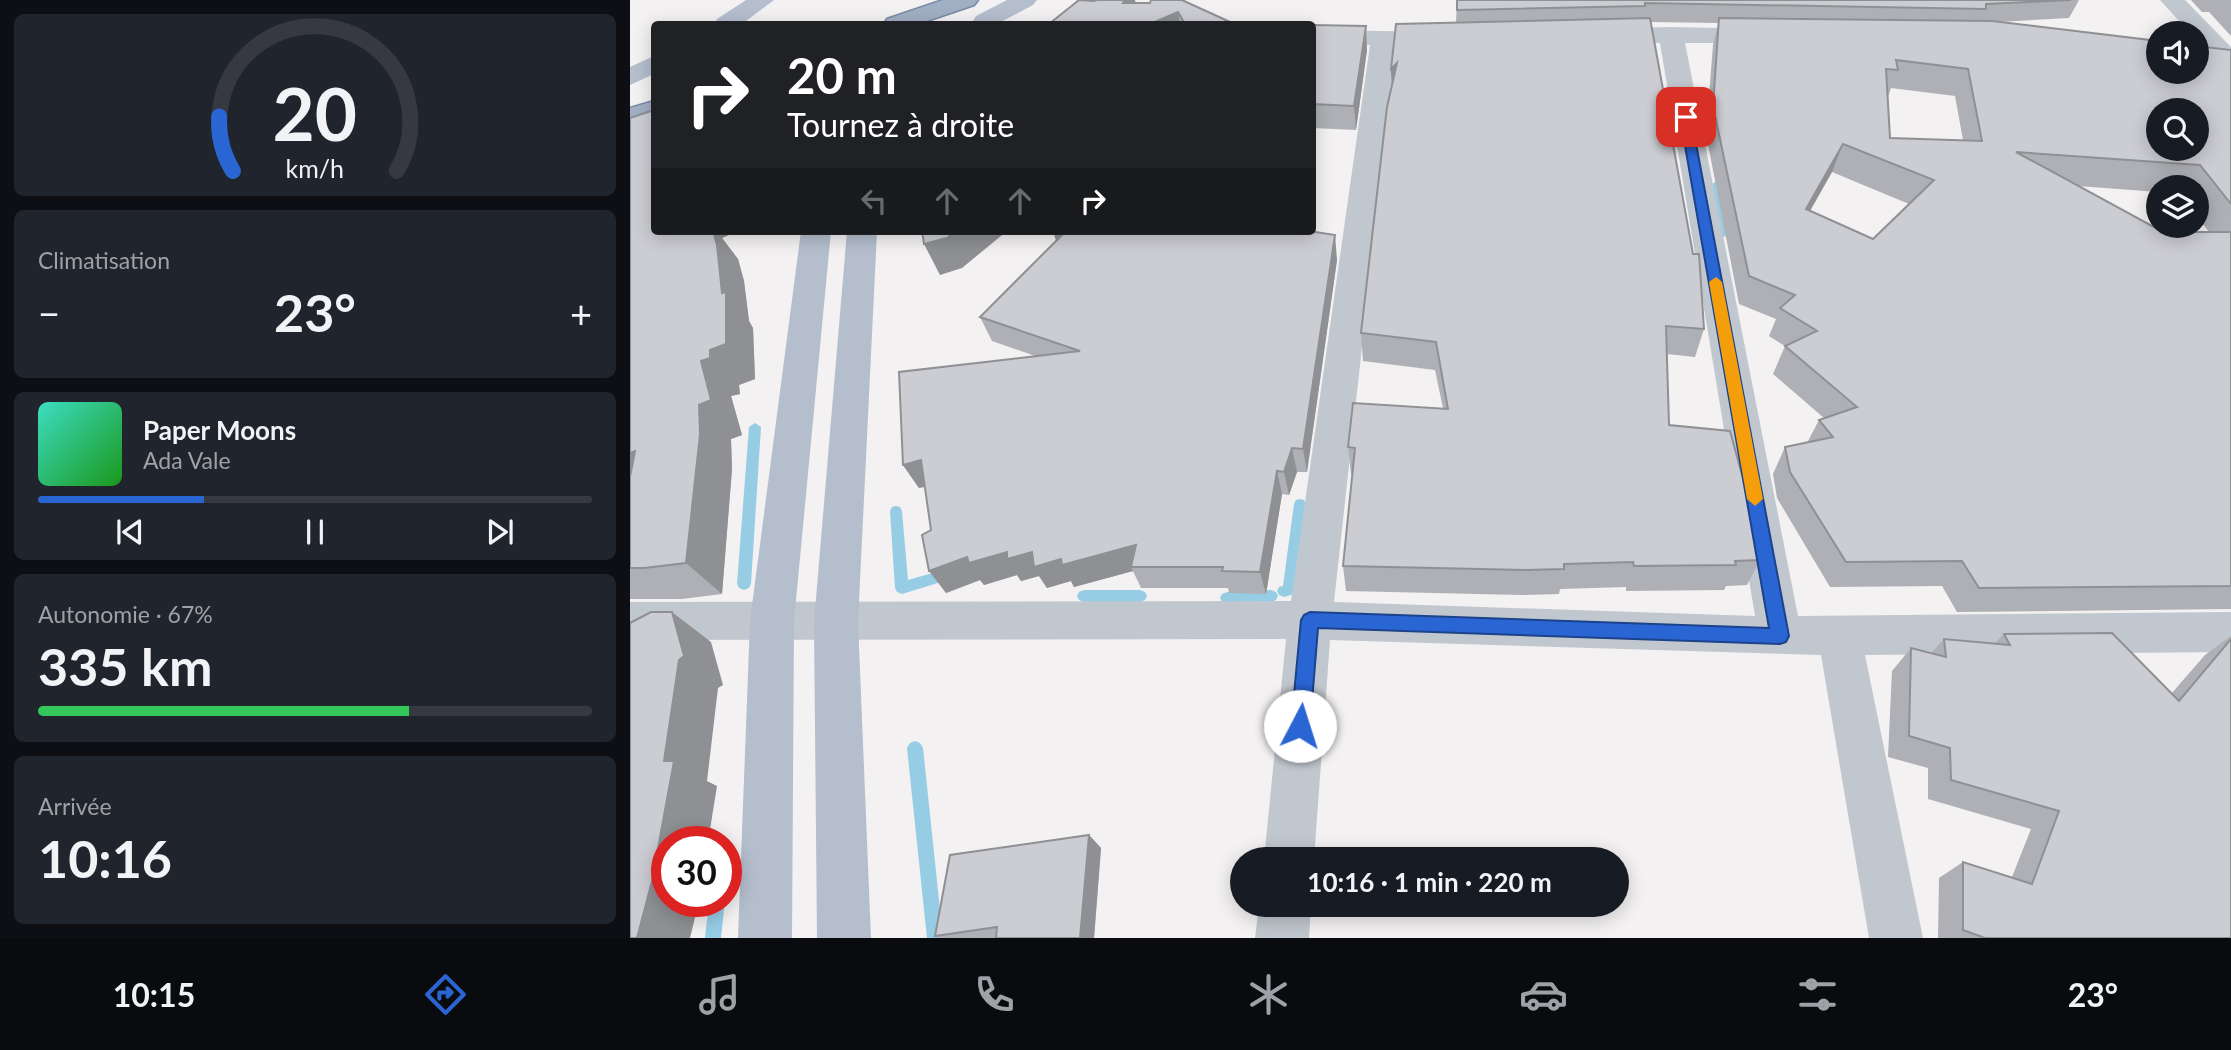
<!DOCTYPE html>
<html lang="fr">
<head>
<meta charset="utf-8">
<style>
	body { margin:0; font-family:Lato,sans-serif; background:#20242c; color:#f1f3f6; height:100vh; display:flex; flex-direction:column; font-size:26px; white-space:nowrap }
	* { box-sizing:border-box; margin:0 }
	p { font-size:23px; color:#9ea1a6 }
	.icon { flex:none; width:38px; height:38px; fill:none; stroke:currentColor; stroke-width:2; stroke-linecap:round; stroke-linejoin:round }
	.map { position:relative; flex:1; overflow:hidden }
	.side { display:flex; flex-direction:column; gap:14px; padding:14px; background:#0d0f14; width:630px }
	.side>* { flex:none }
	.guide { position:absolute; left:21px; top:21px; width:665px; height:214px; border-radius:7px; box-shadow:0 4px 18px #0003; background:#202124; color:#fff; overflow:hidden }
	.tools { position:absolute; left:1516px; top:21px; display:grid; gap:14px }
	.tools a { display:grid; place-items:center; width:63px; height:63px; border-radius:50%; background:#171b24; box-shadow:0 4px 18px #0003; font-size:35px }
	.speed { position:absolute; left:21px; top:826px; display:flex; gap:14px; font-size:35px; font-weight:700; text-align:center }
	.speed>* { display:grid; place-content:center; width:91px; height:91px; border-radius:50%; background:#171b24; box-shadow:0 4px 18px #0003; line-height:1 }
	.speed .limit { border:10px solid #d22; background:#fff; color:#111 }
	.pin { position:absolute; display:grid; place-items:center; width:60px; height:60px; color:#fff; margin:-30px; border-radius:14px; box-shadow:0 4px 10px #0006 }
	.me { position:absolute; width:77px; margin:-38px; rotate:5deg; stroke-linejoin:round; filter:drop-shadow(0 0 5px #0008) }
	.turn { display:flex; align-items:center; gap:24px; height:147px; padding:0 21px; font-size:32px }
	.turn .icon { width:91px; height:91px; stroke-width:2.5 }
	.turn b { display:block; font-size:49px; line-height:60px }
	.lanes { display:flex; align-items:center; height:66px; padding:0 21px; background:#0003; justify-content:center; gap:35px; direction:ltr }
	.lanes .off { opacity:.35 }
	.big { font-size:52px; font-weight:700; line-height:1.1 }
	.side .tile { flex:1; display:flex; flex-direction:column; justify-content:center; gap:10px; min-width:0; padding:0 24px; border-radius:10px; background:#20242c }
	.side .dial { align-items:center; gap:0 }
	.dial svg { height:182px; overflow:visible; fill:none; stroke:#363941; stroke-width:7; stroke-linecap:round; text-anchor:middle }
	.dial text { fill:#f1f3f6; stroke:none }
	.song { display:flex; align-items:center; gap:21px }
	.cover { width:84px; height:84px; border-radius:10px; background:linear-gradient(135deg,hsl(170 70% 55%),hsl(120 70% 35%)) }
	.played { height:7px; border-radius:4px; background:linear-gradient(90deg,#2a65d4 30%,#363941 30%) }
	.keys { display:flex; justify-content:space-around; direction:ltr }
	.heat { display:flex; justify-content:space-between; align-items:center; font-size:38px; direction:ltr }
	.charge { height:10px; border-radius:5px; background:linear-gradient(90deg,#34c759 67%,#363941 0) }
	.trip { position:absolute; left:600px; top:847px; width:399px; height:70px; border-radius:35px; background:#171b24; box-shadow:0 4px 18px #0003; font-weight:700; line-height:70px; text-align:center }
	.tab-bar { display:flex; height:112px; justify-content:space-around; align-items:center; background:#090b0e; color:#9ea1a6 }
	.tab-bar .icon { width:49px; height:49px }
	.tab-bar .active { color:#2a65d4 }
	.tab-bar b { font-size:32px; color:#f1f3f6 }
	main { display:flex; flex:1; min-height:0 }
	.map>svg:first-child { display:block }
</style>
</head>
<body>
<main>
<section class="side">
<div class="tile dial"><svg viewBox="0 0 100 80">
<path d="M14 69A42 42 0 1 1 86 69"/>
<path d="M14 69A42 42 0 0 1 8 45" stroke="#2a65d4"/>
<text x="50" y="56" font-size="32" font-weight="700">20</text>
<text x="50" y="72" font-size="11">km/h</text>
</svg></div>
<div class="tile"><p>Climatisation</p>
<div class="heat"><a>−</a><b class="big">23°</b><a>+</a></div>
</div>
<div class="tile">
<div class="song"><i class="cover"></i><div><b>Paper Moons</b><p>Ada Vale</p></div></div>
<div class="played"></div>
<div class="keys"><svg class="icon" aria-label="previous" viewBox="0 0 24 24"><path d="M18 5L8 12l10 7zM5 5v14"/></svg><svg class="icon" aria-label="pause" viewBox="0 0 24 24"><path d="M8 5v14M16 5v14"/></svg><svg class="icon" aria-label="next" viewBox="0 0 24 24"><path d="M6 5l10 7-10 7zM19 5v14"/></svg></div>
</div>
<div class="tile"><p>Autonomie · 67%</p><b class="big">335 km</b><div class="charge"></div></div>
<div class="tile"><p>Arrivée</p><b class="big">10:16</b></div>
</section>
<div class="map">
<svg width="1601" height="938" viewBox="0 0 1601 938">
	<rect width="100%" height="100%" fill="#f3f1f1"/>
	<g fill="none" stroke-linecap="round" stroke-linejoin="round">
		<g fill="#96cde5" fill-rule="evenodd">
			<path d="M1087 181 1092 184 1097 235 1092 238 1087 235 1082 184Z"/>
			<path d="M125 423 131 427 121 584 119 588 114 590 109 588 107 584 119 427Z"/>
			<path d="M670 499 674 500 676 504 666 590 664 594 654 597 649 595 647 591 649 587 653 586 664 504 666 500Z"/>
			<path d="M266 506 270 507 272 511 278 580 306 572 311 574 313 578 311 582 272 594 267 592 265 588 260 511 262 507Z"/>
			<path d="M454 590H510L515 592 517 596 515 600 510 602H454L449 600 447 596 449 592Z"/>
			<path d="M641 590 646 592 648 596 646 600 641 602 597 604 592 602 590 598 592 594 597 592Z"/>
			<path d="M285 741 290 743 293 748 313 938H297L277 748 280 743Z"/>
			<path d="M79 901H95L91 938H75Z"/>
		</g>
		<defs>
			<g id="trunk">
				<path d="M313 0H348L344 5 288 24H254L257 19Z"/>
				<path d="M24 101V118L0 125V108Z"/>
			</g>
		</defs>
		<use href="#trunk" stroke="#798ba7" stroke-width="3"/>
		<g fill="#c1c7ce" fill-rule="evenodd">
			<path d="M1530 0H1555L1601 47V70L1592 67 1566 40V33H1560Z"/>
			<path d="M1041 27 1137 29 1146 31 1149 36 1146 41 1137 43H1055L1168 616 1601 612V652L1235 655 1293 938H1239L1191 655 700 640 684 859H634L656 639 0 640V602L661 601 740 45 682 44V30L815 32 824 34 827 39 824 44 765 46 704 602 1125 616 1030 43H970L961 41 958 36 961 31 970 29Z"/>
			<path d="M629 905H681L679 938H625Z"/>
		</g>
		<g fill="#b4becd" fill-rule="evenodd">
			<path d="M116 0H144L112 24H84L87 19Z"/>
			<path d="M377 0H407L403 5 367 24H345L343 21 346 16Z"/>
			<path d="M24 56V74L0 85V67Z"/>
			<path d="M171 231H201L164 621 162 938H108L120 621Z"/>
			<path d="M217 231H247L228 622 241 938H187L184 622Z"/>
		</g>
		<use href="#trunk" fill="#a1afc4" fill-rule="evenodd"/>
	</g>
	<g fill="#afb0b5" fill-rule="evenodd">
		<path d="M827 0H1449L1439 18 1369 22 1601 50V609L1327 612 1312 586 1200 587 1147 498 1143 474 1155 447 1177 443 1189 420 1194 418 1143 374 1155 346 1139 336 1146 319 1109 304 1076 134 1083 45 1088 23 1021 22 1074 329 1065 357 1037 354 1039 425 1130 560 1117 585 1096 586 1094 590 996 591V587L930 589 929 594 892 595 716 591 713 566 722 474H721L718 447 813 408 805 370 733 361 731 333 762 85 761 69 826 22ZM1261 88 1325 96 1333 140 1260 138 1258 97ZM1202 172 1279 204 1243 239 1180 211ZM1448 186 1528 192V187H1566V215L1579 232H1533Z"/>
		<path d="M1561 0H1601V36L1579 12H1572Z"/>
		<path d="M464 1 506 3 600 22 673 24H419Z"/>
		<path d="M682 25 737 50 726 130 682 128Z"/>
		<path d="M0 118 101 234 92 238 108 259 114 281 119 321 123 328 125 379 109 385 110 394 101 396 112 435 101 439 102 469 92 594 52 599H0Z"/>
		<path d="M423 231 707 260 677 472H667L659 495 652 494 636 594 599 593 598 588H511L503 571 444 587 441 581 417 588 409 576 391 581 387 575 354 585 350 580 316 593 301 530 295 487 289 488 273 465 405 356 362 341 350 317 428 239 426 240Z"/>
		<path d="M1374 634 1541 694 1575 655 1601 636V938H1308L1309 878 1333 862 1382 877 1401 829 1298 799V768L1258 757 1262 671 1281 648 1301 653 1314 639 1364 644Z"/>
		<path d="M459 835 471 848 464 938H309L305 936Z"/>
	</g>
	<g fill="#8f9094">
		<path d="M495 0H505L507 8 493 3Z"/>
		<path d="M548 12 550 24H520Z"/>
		<path d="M736 26 737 50 726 130 724 106Z"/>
		<path d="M767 63 762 96 761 69Z"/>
		<path d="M1213 144 1202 172 1165 237 1176 209Z"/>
		<path d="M83 231H100L101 234 92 238 108 259 114 281 119 321 123 328 125 379 109 385 110 394 101 396 112 435 101 439 102 469 92 594 56 563 69 405 71 361 80 350 92 293Z"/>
		<path d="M326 231H377L332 268 310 275 294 244Z"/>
		<path d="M423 231H458L426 240Z"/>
		<path d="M705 235 707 260 677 472 673 449Z"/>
		<path d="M662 448 667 472 659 495 654 472Z"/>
		<path d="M5 451 0 501V453Z"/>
		<path d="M291 460 307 483 289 488 273 465Z"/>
		<path d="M647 471 652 494 636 594 630 572Z"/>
		<path d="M506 545 501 567 503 571 444 587 441 581 417 588 409 576 391 581 387 575 354 585 350 580 316 593 299 571 337 557 377 552H402L431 559Z"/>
		<path d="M42 612 81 642 93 685 88 688 77 781 87 786 78 842H37V901H69L60 938H7L49 660Z"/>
		<path d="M459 835 471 848 464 938H450Z"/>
	</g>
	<g fill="#cccdd3" stroke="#8f9094" stroke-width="2" fill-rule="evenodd">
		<path d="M449 0 464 1 467 0H495L493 3H520L521 0H552L600 22 673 24H555L548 12 520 24H419Z"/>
		<path d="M827 0H1441L1356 4V9L1015 3V6L827 10Z"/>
		<path d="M1020 18 1063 254H1069L1074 329 1036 326 1039 425 1100 431 1120 504 1130 560 1105 561 1106 565 1004 566 1003 562 934 564V569L896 570 713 566 725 448 718 447 723 403 818 409 806 342 731 333 757 107 767 63 761 69 766 24Z"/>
		<path d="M1089 18 1362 21 1528 41V72H1566V46L1601 50V204L1570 165 1386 152 1533 232H1601V586L1349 588 1332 561 1216 562 1160 472 1155 447 1203 437 1189 420 1227 407 1155 346 1187 331 1150 308 1165 295 1119 276 1083 106ZM1266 60 1338 69 1352 141 1260 138 1256 69 1268 70ZM1528 110H1566V149H1528ZM1213 144 1304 180 1243 239 1176 209Z"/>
		<path d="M682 25 736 26 724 106 682 104Z"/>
		<path d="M24 110V231H83L87 245 92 293 96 292V344L80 350V358L71 361 81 400 69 405 70 434 56 563 14 568H0V477L5 451 0 453V118Z"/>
		<path d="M292 231H326L317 238 294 244Z"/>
		<path d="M436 231H679L705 235 673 449 662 448 654 472 647 471 630 572 592 571 593 567H501L506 545 432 565 431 559 404 567 402 552 377 559V552L339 563 337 557 299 571 292 535 301 530 291 460 273 465 269 372 450 351 350 317Z"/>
		<path d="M21 612H42L54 656 49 660 34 761H44L22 881 7 938H0V623Z"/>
		<path d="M1482 633 1549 701 1601 639V938H1355L1333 930V862L1402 884 1429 811 1321 780 1320 748 1279 736 1281 648 1316 657 1314 639 1380 645 1374 634Z"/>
		<path d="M459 835 450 938H366L367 927 305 936 320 855Z"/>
	</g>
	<path fill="#2a65d4" stroke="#1b428a" stroke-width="2" d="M1056 113 1061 117 1159 636 1156 642 1150 644 688 628 680 726 677 733 670 736 664 733 661 726 671 620 674 615 680 612 1139 628 1050 117Z"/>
	<path fill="#f59e0b" d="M1086 277 1092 282 1133 499 1125 506 1117 499 1079 282Z"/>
</svg>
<div class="tools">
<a><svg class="icon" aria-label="sound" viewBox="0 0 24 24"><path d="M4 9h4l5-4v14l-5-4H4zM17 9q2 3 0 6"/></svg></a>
<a><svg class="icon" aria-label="search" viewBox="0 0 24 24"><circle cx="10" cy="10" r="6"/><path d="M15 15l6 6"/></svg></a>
<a><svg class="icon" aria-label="layers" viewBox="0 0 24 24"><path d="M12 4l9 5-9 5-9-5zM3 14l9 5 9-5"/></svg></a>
</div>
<div class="speed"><div class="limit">30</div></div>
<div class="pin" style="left:1056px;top:117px;background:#d93025"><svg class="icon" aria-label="arrive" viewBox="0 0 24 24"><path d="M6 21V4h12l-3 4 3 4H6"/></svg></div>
<svg class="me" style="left:670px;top:726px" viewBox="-20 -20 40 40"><circle r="19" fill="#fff"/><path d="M0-13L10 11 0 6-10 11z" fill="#2a65d4"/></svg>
<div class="trip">10:16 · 1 min · 220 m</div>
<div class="guide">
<div class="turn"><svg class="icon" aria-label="right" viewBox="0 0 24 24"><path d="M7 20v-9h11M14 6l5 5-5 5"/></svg><div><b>20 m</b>Tournez à droite</div></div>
<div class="lanes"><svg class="icon off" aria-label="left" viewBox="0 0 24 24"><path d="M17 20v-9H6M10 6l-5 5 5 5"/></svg><svg class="icon off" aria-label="ahead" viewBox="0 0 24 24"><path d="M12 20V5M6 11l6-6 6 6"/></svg><svg class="icon off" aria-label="ahead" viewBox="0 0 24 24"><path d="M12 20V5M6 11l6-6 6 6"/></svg><svg class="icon" aria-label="right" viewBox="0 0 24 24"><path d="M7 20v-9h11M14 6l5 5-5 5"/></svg></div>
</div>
</div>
</main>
<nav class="tab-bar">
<b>10:15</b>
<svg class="icon active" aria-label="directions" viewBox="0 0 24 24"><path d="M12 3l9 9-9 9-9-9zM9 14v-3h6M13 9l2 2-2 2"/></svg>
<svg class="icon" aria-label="music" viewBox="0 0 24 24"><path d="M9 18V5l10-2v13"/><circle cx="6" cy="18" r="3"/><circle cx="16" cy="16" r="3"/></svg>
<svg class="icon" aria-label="phone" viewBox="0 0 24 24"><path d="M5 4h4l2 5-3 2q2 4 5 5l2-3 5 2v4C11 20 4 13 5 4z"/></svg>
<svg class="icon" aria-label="climate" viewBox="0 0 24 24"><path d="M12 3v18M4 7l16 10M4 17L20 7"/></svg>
<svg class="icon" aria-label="car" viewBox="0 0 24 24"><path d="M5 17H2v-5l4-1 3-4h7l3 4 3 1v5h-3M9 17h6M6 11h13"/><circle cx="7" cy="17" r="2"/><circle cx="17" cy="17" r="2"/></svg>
<svg class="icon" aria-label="filters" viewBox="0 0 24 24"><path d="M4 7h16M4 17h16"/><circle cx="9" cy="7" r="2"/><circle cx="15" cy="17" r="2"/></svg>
<b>23°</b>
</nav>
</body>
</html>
